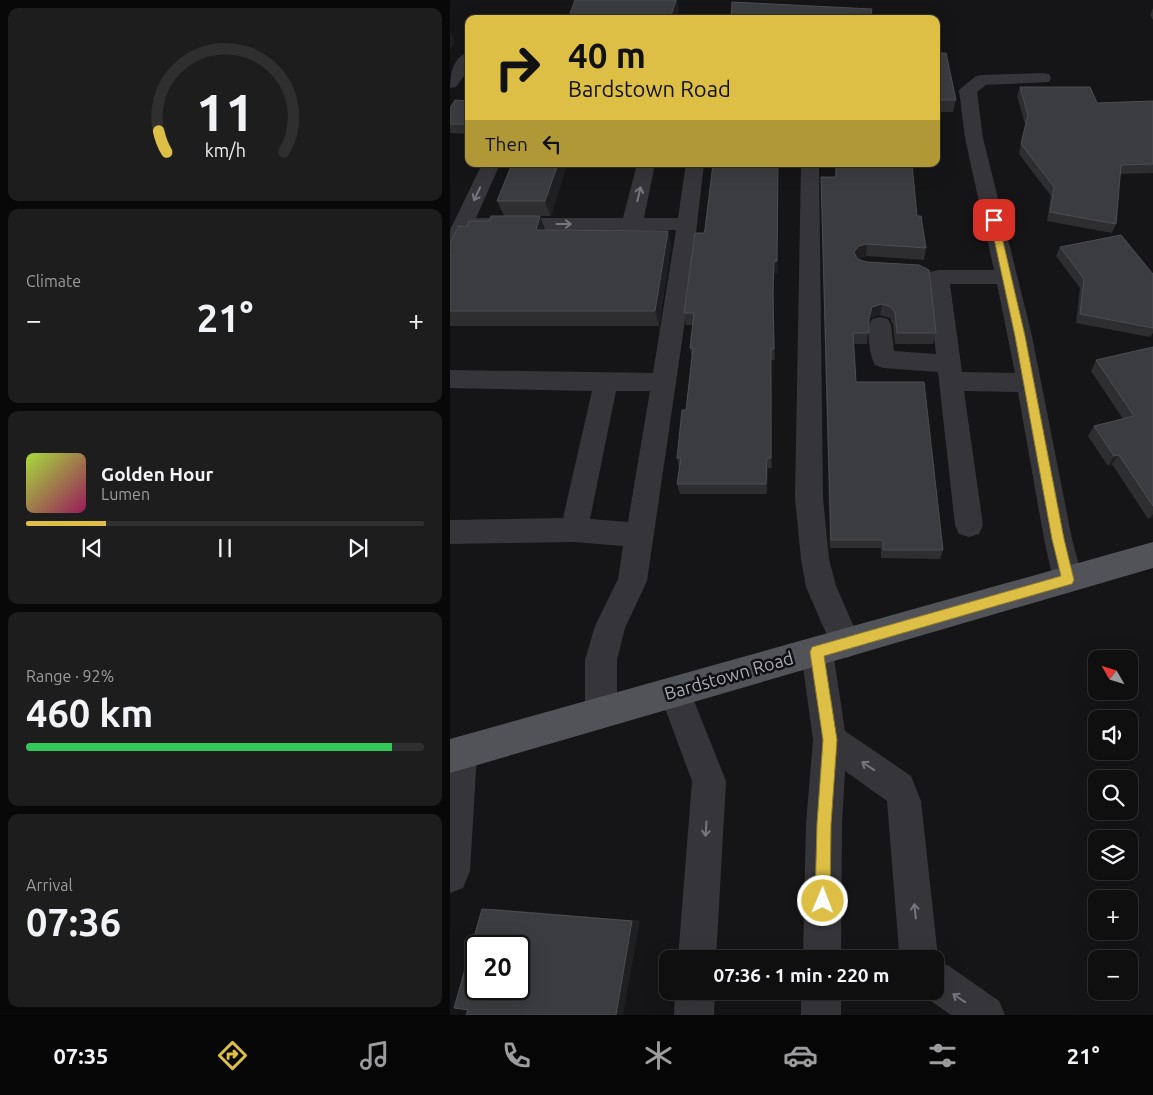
<!DOCTYPE html>
<html lang="en">
<head>
<meta charset="utf-8">
<style>
	body { margin:0; font-family:Ubuntu,sans-serif; background:#1e1d1e; color:#f1f3f6; height:100vh; display:flex; flex-direction:column; font-size:19px; white-space:nowrap }
	* { box-sizing:border-box; margin:0 }
	p { font-size:16px; color:#9c9c9f }
	.icon { flex:none; width:28px; height:28px; fill:none; stroke:currentColor; stroke-width:2; stroke-linecap:round; stroke-linejoin:round }
	.map { position:relative; flex:1; overflow:hidden }
	.drawer { display:flex; flex-direction:column; gap:8px; padding:8px; background:#090809; width:450px }
	.drawer>* { flex:none }
	.top-card { position:absolute; left:15px; top:15px; width:475px; height:152px; border-radius:10px; box-shadow:0 5px 20px #0002,0 0 0 1px #302f30; background:#ddbf45; color:#111; overflow:hidden }
	.needle { width:32px; rotate:309deg }
	.fabs { position:absolute; left:638px; top:650px; display:grid; gap:10px }
	.fabs a { display:grid; place-items:center; width:50px; height:50px; border-radius:10px; background:#100f10; box-shadow:0 5px 20px #0002,0 0 0 1px #302f30; font-size:25px }
	.speed { position:absolute; left:15px; top:935px; display:flex; gap:10px; font-size:25px; font-weight:700; text-align:center }
	.speed>* { display:grid; place-content:center; width:65px; height:65px; border-radius:50%; background:#100f10; box-shadow:0 5px 20px #0002,0 0 0 1px #302f30; line-height:1 }
	.speed .limit { border:2px solid #111; border-radius:8px; background:#fff; color:#111 }
	.pin { position:absolute; display:grid; place-items:center; width:42px; height:42px; color:#fff; margin:-21px; border-radius:10px; box-shadow:0 2px 8px #0006 }
	.me { position:absolute; width:55px; margin:-28px; rotate:1deg; stroke-linejoin:round; filter:drop-shadow(0 0 4px #0008) }
	.turn { display:flex; align-items:center; gap:18px; height:105px; padding:0 20px; font-size:22px }
	.turn .icon { width:65px; height:65px; stroke-width:2.5 }
	.turn b { display:block; font-size:35px; line-height:42px }
	.then { display:flex; align-items:center; height:48px; padding:0 20px; background:#0003; gap:10px; font-size:19px }
	.big { font-size:38px; font-weight:700; line-height:1.1 }
	.drawer .card { flex:1; display:flex; flex-direction:column; justify-content:center; gap:8px; min-width:0; padding:0 18px; border-radius:10px; background:#1e1d1e }
	.drawer .dial { align-items:center; gap:0 }
	.dial svg { height:130px; overflow:visible; fill:none; stroke:#302f30; stroke-width:7; stroke-linecap:round; text-anchor:middle }
	.dial text { fill:#f1f3f6; stroke:none }
	.song { display:flex; align-items:center; gap:15px }
	.cover { width:60px; height:60px; border-radius:8px; background:linear-gradient(135deg,hsl(80 70% 55%),hsl(330 70% 35%)) }
	.played { height:5px; border-radius:2px; background:linear-gradient(90deg,#ddbf45 20%,#302f30 20%) }
	.keys { display:flex; justify-content:space-around; direction:ltr }
	.heat { display:flex; justify-content:space-between; align-items:center; font-size:28px; direction:ltr }
	.charge { height:8px; border-radius:4px; background:linear-gradient(90deg,#34c759 92%,#302f30 0) }
	.trip { position:absolute; left:209px; top:950px; width:285px; height:50px; border-radius:10px; background:#100f10; box-shadow:0 5px 20px #0002,0 0 0 1px #302f30; font-weight:700; line-height:50px; text-align:center }
	.tab-bar { display:flex; height:80px; justify-content:space-around; align-items:center; background:#060606; color:#9c9c9f }
	.tab-bar .icon { width:35px; height:35px }
	.tab-bar .on { color:#ddbf45 }
	.tab-bar b { font-size:22px; color:#f1f3f6 }
	main { display:flex; flex:1; min-height:0 }
	.map>svg:first-child { display:block }
</style>
</head>
<body>
<main>
<section class="drawer">
<div class="card dial"><svg viewBox="0 0 100 80">
<path d="M14 69A42 42 0 1 1 86 69"/>
<path d="M14 69A42 42 0 0 1 9 56" stroke="#ddbf45"/>
<text x="50" y="56" font-size="32" font-weight="700">11</text>
<text x="50" y="72" font-size="11">km/h</text>
</svg></div>
<div class="card"><p>Climate</p>
<div class="heat"><a>−</a><b class="big">21°</b><a>+</a></div>
</div>
<div class="card">
<div class="song"><i class="cover"></i><div><b>Golden Hour</b><p>Lumen</p></div></div>
<div class="played"></div>
<div class="keys"><svg class="icon" aria-label="previous" viewBox="0 0 24 24"><path d="M18 5L8 12l10 7zM5 5v14"/></svg><svg class="icon" aria-label="pause" viewBox="0 0 24 24"><path d="M8 5v14M16 5v14"/></svg><svg class="icon" aria-label="next" viewBox="0 0 24 24"><path d="M6 5l10 7-10 7zM19 5v14"/></svg></div>
</div>
<div class="card"><p>Range · 92%</p><b class="big">460 km</b><div class="charge"></div></div>
<div class="card"><p>Arrival</p><b class="big">07:36</b></div>
</section>
<div class="map">
<svg width="703" height="1015" viewBox="0 0 703 1015">
	<rect width="100%" height="100%" fill="#151416"/>
	<g fill="none" stroke-linecap="round" stroke-linejoin="round">
		<g fill="#36363a" fill-rule="evenodd">
			<path d="M19 52V69L6 87 0 88C0 75 3 56 19 52Z"/>
			<path d="M593 73 599 74 601 78 599 82 536 85 527 92 533 138 582 336 622 539 633 580 628 589 618 593 608 589 603 580 594 539 568 392 514 391 533 525 529 534 519 537 509 534 505 525 488 372 433 368 425 365C419 354 416 330 422 319L430 317 438 319 441 325 444 351 486 354 477 277 480 272 488 270H544L515 138 509 90 526 76 532 75ZM500 284H547L565 373 512 372Z"/>
			<path d="M32 164H50L26 218H173L187 164H205L194 218H228L236 164H254L239 293 197 581 175 628 167 660V713L163 725 151 729 139 725 135 713V660L145 626 168 579 173 546 124 542 0 544V520L113 518 142 391 0 388V370L203 373 226 230H20L7 257 0 259V230ZM166 391H200L178 522 140 519Z"/>
			<path d="M351 164H369L373 498 379 559 386 586 411 643 407 654 396 658 385 654 356 587 351 559 345 498Z"/>
			<path d="M367 637 378 641 383 652 395 731 461 776 471 801 487 948 491 959 490 962 499 966 549 1001 555 1015H501L471 994 470 991H485V959H452L449 951 437 801 395 771 392 824 391 959H353L356 824 363 740 351 652 356 641Z"/>
			<path d="M225 676 236 681 276 781 266 959H228L242 781 209 692 214 681Z"/>
			<path d="M10 736 22 741 27 753 20 871 13 888 0 893V740Z"/>
			<path d="M225 991H265L264 1015H224Z"/>
			<rect x="351" y="991" width="40" height="24"/>
		</g>
		<path fill="#525359" fill-rule="evenodd" d="M703 542V568L0 773V739Z"/>
	</g>
	<g fill="#2e2e31">
		<path d="M703 8V20L700 15Z"/>
		<path d="M486 53 506 100 503 112H486Z"/>
		<path d="M570 87 647 103 703 101V173L670 174 666 224 662 233 597 221 601 196 569 154 575 124 567 96Z"/>
		<path d="M19 101V134L0 133V108Z"/>
		<path d="M117 164 101 216H54L47 201Z"/>
		<path d="M386 164 467 216 476 248 474 260 416 256 407 259 486 333 483 344H445L443 325 440 318 430 315 420 318 419 324 417 344H404L406 382 493 550 490 559 431 558V548H380L371 189V177H385Z"/>
		<path d="M255 229 328 273H324L323 304 325 360H321L322 468H318L317 494H230L227 484 229 467 227 458 236 410 242 358 240 348 243 325H236L234 313Z"/>
		<path d="M95 230 218 231 221 246 209 326H0V243Z"/>
		<path d="M610 247 703 274V333L700 337 626 323 630 288 606 256Z"/>
		<path d="M703 347V518L698 519 662 464 658 466 638 436 644 426 673 419 641 371 646 360Z"/>
		<path d="M32 909H46L190 921 18 1010Z"/>
	</g>
	<g fill="#1f1e20">
		<path d="M226 0H228L229 11 227 19H220Z"/>
		<path d="M0 30 5 42 0 50Z"/>
		<path d="M108 164H117L101 216 95 201Z"/>
		<path d="M328 164V273H324L323 304 325 360 323 292Z"/>
		<path d="M90 216 96 232 86 230Z"/>
		<path d="M218 231 221 246 209 326 205 311Z"/>
		<path d="M417 244 416 256 408 258 403 264 404 252 409 246Z"/>
		<path d="M432 304 430 315 420 318 417 329 419 318 422 307Z"/>
		<path d="M321 349V360L322 468 321 458Z"/>
		<path d="M669 455 662 464 658 466 664 456Z"/>
		<path d="M317 458 318 468 317 494 316 484Z"/>
		<path d="M703 514V518L698 519Z"/>
		<path d="M182 921H190L173 1015H166Z"/>
	</g>
	<g fill="#3b3c3f" stroke="#4c4d52" fill-rule="evenodd">
		<path d="M125 0H226L220 19H118Z"/>
		<path d="M282 2 422 9 420 19H281Z"/>
		<path d="M486 53H496L506 100H486Z"/>
		<path d="M570 87H640L647 103 703 101V164L671 165 666 224 600 212 604 187 571 144 578 115Z"/>
		<path d="M5 100 19 101V124H0V108Z"/>
		<path d="M62 164H108L95 201H47Z"/>
		<path d="M263 164H328L327 261 324 262 323 292 324 349H321V458H317L316 484H227L231 458H227L232 410H236L243 348H240L244 313H234L245 233H254L255 229Z"/>
		<path d="M386 164H462L467 216H471L476 248 417 244 409 246 404 252 407 259 417 262 469 265 479 270 486 333H447L445 313 441 307 432 304 422 307 419 318V333H403L406 382H474L493 550H433V540H381L371 177H386Z"/>
		<path d="M41 216H90L86 230 218 231 205 311H0V257L1 254H0V243L9 226 17 227 19 221H39Z"/>
		<path d="M671 235 703 274V328L630 314 634 279 610 247Z"/>
		<path d="M703 347V506L669 455 664 456 644 426 684 416 646 360Z"/>
		<path d="M32 909 182 921 166 1015H16L18 1010 4 1008ZM26 946H69V989H26Z"/>
	</g>
	<defs><path id="oneway-shaft" d="M-6 0H5M1.5-3L5.5 0L1.5 3" fill="none" stroke-width="1.6" stroke-linecap="round" stroke-linejoin="round" transform="scale(1.25)"/></defs>
	<g stroke="#75767e">
		<use href="#oneway-shaft" transform="translate(27 194) rotate(115)"/>
		<use href="#oneway-shaft" transform="translate(189 194) rotate(-77)"/>
		<use href="#oneway-shaft" transform="translate(114 224)"/>
		<use href="#oneway-shaft" transform="translate(418 766) rotate(-146)"/>
		<use href="#oneway-shaft" transform="translate(256 829) rotate(94)"/>
		<use href="#oneway-shaft" transform="translate(465 911) rotate(-96)"/>
		<use href="#oneway-shaft" transform="translate(509 998) rotate(-146)"/>
	</g>
	<path fill="#ddbf45" stroke="#907c2d" d="M544 217 548 220 575 336 614 539 624 580 622 584 618 585 374 656 387 740 381 824 380 901 378 906 373 909 367 906 365 901 367 824 373 740 360 652 362 647 611 576 602 539 565 336 540 220Z"/>
	<g text-anchor="middle" stroke-width="5" stroke-linejoin="round" paint-order="stroke">
		<g font-size="18" fill="#a8aab5" stroke="#100f11">
			<text transform="translate(279 676) rotate(-16)" y="6">Bardstown Road</text>
		</g>
	</g>
</svg>
<div class="fabs">
<a><svg class="needle" viewBox="-14 -14 28 28"><path d="M0-13l5 13h-10z" fill="#e53935"/><path d="M0 13l5-13h-10z" fill="#9c9c9f"/></svg></a>
<a><svg class="icon" aria-label="sound" viewBox="0 0 24 24"><path d="M4 9h4l5-4v14l-5-4H4zM17 9q2 3 0 6"/></svg></a>
<a><svg class="icon" aria-label="search" viewBox="0 0 24 24"><circle cx="10" cy="10" r="6"/><path d="M15 15l6 6"/></svg></a>
<a><svg class="icon" aria-label="layers" viewBox="0 0 24 24"><path d="M12 4l9 5-9 5-9-5zM3 14l9 5 9-5"/></svg></a>
<a>+</a>
<a>−</a>
</div>
<div class="speed"><div class="limit">20</div></div>
<div class="pin" style="left:544px;top:220px;background:#d93025"><svg class="icon" aria-label="arrive" viewBox="0 0 24 24"><path d="M6 21V4h12l-3 4 3 4H6"/></svg></div>
<svg class="me" style="left:373px;top:901px" viewBox="-20 -20 40 40"><circle r="17" fill="#ddbf45" stroke="#fff" stroke-width="3"/><path d="M0-11L8 9 0 5-8 9z" fill="#fff"/></svg>
<div class="trip">07:36 · 1 min · 220 m</div>
<div class="top-card">
<div class="turn"><svg class="icon" aria-label="right" viewBox="0 0 24 24"><path d="M7 20v-9h11M14 6l5 5-5 5"/></svg><div><b>40 m</b>Bardstown Road</div></div>
<div class="then">Then<svg class="icon" aria-label="left" viewBox="0 0 24 24"><path d="M17 20v-9H6M10 6l-5 5 5 5"/></svg></div>
</div>
</div>
</main>
<nav class="tab-bar">
<b>07:35</b>
<svg class="icon on" aria-label="directions" viewBox="0 0 24 24"><path d="M12 3l9 9-9 9-9-9zM9 14v-3h6M13 9l2 2-2 2"/></svg>
<svg class="icon" aria-label="music" viewBox="0 0 24 24"><path d="M9 18V5l10-2v13"/><circle cx="6" cy="18" r="3"/><circle cx="16" cy="16" r="3"/></svg>
<svg class="icon" aria-label="phone" viewBox="0 0 24 24"><path d="M5 4h4l2 5-3 2q2 4 5 5l2-3 5 2v4C11 20 4 13 5 4z"/></svg>
<svg class="icon" aria-label="climate" viewBox="0 0 24 24"><path d="M12 3v18M4 7l16 10M4 17L20 7"/></svg>
<svg class="icon" aria-label="car" viewBox="0 0 24 24"><path d="M5 17H2v-5l4-1 3-4h7l3 4 3 1v5h-3M9 17h6M6 11h13"/><circle cx="7" cy="17" r="2"/><circle cx="17" cy="17" r="2"/></svg>
<svg class="icon" aria-label="filters" viewBox="0 0 24 24"><path d="M4 7h16M4 17h16"/><circle cx="9" cy="7" r="2"/><circle cx="15" cy="17" r="2"/></svg>
<b>21°</b>
</nav>
</body>
</html>
